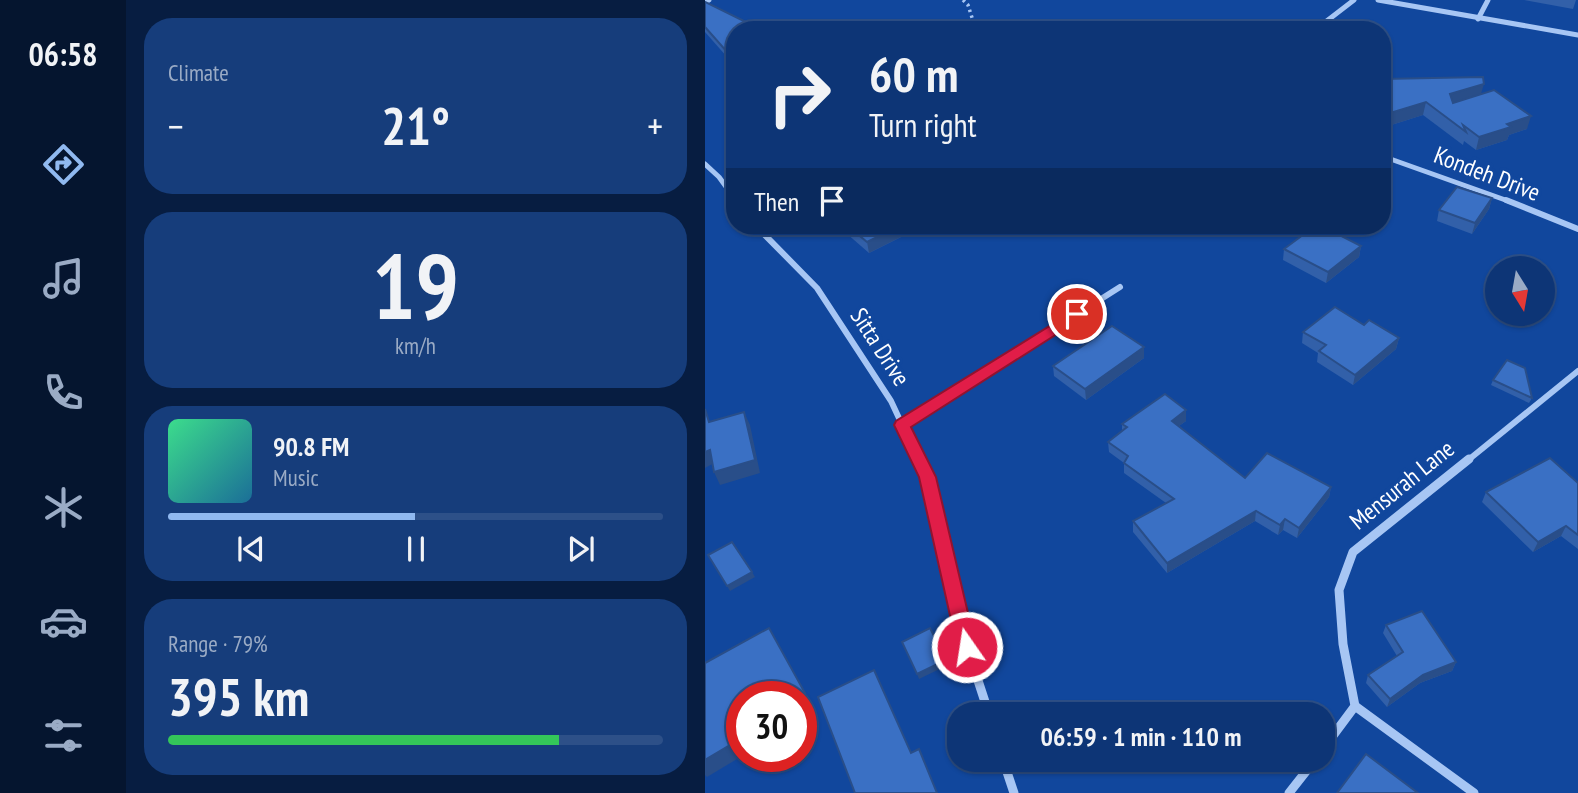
<!DOCTYPE html>
<html lang="en">
<head>
<meta charset="utf-8">
<style>
	body { margin:0; font-family:"PT Sans Narrow",sans-serif; background:#163d7b; color:#f1f3f6; height:100vh; display:flex; flex-direction:column; font-size:26px; white-space:nowrap }
	* { box-sizing:border-box; margin:0 }
	p { font-size:23px; color:#9aabc5 }
	.icon { flex:none; width:38px; height:38px; fill:none; stroke:currentColor; stroke-width:2; stroke-linecap:round; stroke-linejoin:round }
	.map { position:relative; flex:1; overflow:hidden }
	.drawer { display:flex; flex-direction:column; gap:18px; padding:18px; background:#071d41; width:579px }
	.drawer>* { flex:none }
	.hud { position:absolute; left:21px; top:21px; width:665px; height:214px; border-radius:28px; box-shadow:0 2px 5px #0004,0 0 0 2px #2d5088; background:#0d3576; color:#f1f3f6; overflow:hidden }
	.needle { width:46px; rotate:169deg }
	.buttons { position:absolute; left:780px; top:256px; display:grid; gap:14px }
	.buttons a { display:grid; place-items:center; width:70px; height:70px; border-radius:50%; background:#0d3576; box-shadow:0 2px 5px #0004,0 0 0 2px #2d5088; font-size:35px }
	.speed { position:absolute; left:21px; top:681px; display:flex; gap:14px; font-size:35px; font-weight:700; text-align:center }
	.speed>* { display:grid; place-content:center; width:91px; height:91px; border-radius:50%; background:#0d3576; box-shadow:0 2px 5px #0004,0 0 0 2px #2d5088; line-height:1 }
	.speed .limit { border:10px solid #d22; background:#fff; color:#111 }
	.pin { position:absolute; display:grid; place-items:center; width:60px; height:60px; color:#fff; margin:-30px; border:4px solid #fff; border-radius:50%; box-shadow:0 2px 7px #0007 }
	.me { position:absolute; width:77px; margin:-38px; rotate:347deg; stroke-linejoin:round; filter:drop-shadow(0 0 5px #0008) }
	.turn { display:flex; align-items:center; gap:24px; height:147px; padding:0 28px; font-size:32px }
	.turn .icon { width:91px; height:91px; stroke-width:2.5 }
	.turn b { display:block; font-size:49px; line-height:60px }
	.then { display:flex; align-items:center; height:66px; padding:0 28px; background:#0003; gap:14px; font-size:26px }
	.big { font-size:52px; font-weight:800; line-height:1.1 }
	.drawer .widget { flex:1; display:flex; flex-direction:column; justify-content:center; gap:10px; min-width:0; padding:0 24px; border-radius:28px; background:#163d7b }
	.drawer .dial { align-items:center; gap:0 }
	.dial b { font-size:91px; line-height:1 }
	.song { display:flex; align-items:center; gap:21px }
	.cover { width:84px; height:84px; border-radius:10px; background:linear-gradient(135deg,hsl(150 70% 55%),hsl(200 70% 35%)) }
	.played { height:7px; border-radius:4px; background:linear-gradient(90deg,#90b9f0 50%,#2d5088 50%) }
	.keys { display:flex; justify-content:space-around; direction:ltr }
	.heat { display:flex; justify-content:space-between; align-items:center; font-size:38px; direction:ltr }
	.charge { height:10px; border-radius:5px; background:linear-gradient(90deg,#34c759 79%,#2d5088 0) }
	.trip { position:absolute; left:242px; top:702px; width:388px; height:70px; border-radius:28px; background:#0d3576; box-shadow:0 2px 5px #0004,0 0 0 2px #2d5088; font-weight:800; line-height:70px; text-align:center }
	main { display:flex; flex:1; min-height:0 }
	.tab-bar { display:flex; flex-direction:column; width:126px; justify-content:space-around; align-items:center; background:#05152f; color:#9aabc5 }
	.tab-bar .icon { width:49px; height:49px }
	.tab-bar .current { color:#90b9f0 }
	.tab-bar b { font-size:32px; color:#f1f3f6 }
	.map>svg:first-child { display:block }
</style>
</head>
<body>
<main>
<nav class="tab-bar">
<b>06:58</b>
<svg class="icon current" aria-label="directions" viewBox="0 0 24 24"><path d="M12 3l9 9-9 9-9-9zM9 14v-3h6M13 9l2 2-2 2"/></svg>
<svg class="icon" aria-label="music" viewBox="0 0 24 24"><path d="M9 18V5l10-2v13"/><circle cx="6" cy="18" r="3"/><circle cx="16" cy="16" r="3"/></svg>
<svg class="icon" aria-label="phone" viewBox="0 0 24 24"><path d="M5 4h4l2 5-3 2q2 4 5 5l2-3 5 2v4C11 20 4 13 5 4z"/></svg>
<svg class="icon" aria-label="climate" viewBox="0 0 24 24"><path d="M12 3v18M4 7l16 10M4 17L20 7"/></svg>
<svg class="icon" aria-label="car" viewBox="0 0 24 24"><path d="M5 17H2v-5l4-1 3-4h7l3 4 3 1v5h-3M9 17h6M6 11h13"/><circle cx="7" cy="17" r="2"/><circle cx="17" cy="17" r="2"/></svg>
<svg class="icon" aria-label="filters" viewBox="0 0 24 24"><path d="M4 7h16M4 17h16"/><circle cx="9" cy="7" r="2"/><circle cx="15" cy="17" r="2"/></svg>
</nav>
<section class="drawer">
<div class="widget"><p>Climate</p>
<div class="heat"><a>−</a><b class="big">21°</b><a>+</a></div>
</div>
<div class="widget dial"><b>19</b><p>km/h</p></div>
<div class="widget">
<div class="song"><i class="cover"></i><div><b>90.8 FM</b><p>Music</p></div></div>
<div class="played"></div>
<div class="keys"><svg class="icon" aria-label="previous" viewBox="0 0 24 24"><path d="M18 5L8 12l10 7zM5 5v14"/></svg><svg class="icon" aria-label="pause" viewBox="0 0 24 24"><path d="M8 5v14M16 5v14"/></svg><svg class="icon" aria-label="next" viewBox="0 0 24 24"><path d="M6 5l10 7-10 7zM19 5v14"/></svg></div>
</div>
<div class="widget"><p>Range · 79%</p><b class="big">395 km</b><div class="charge"></div></div>
</section>
<div class="map">
<svg width="873" height="793" viewBox="0 0 873 793">
	<rect width="100%" height="100%" fill="#11479d"/>
	<g fill="none" stroke-linecap="round" stroke-linejoin="round">
		<path stroke="#a7c6f4" stroke-width="3.5" stroke-dasharray="2.5 3.5" stroke-linecap="butt" d="M258 0 263 5 271 30"/>
		<g stroke="#a7c6f4" stroke-width="5">
			<path d="M673 0 873 35"/>
			<path d="M0 1 4 0"/>
			<path d="M773 19 783 0"/>
			<path d="M610 30 649 0"/>
			<path d="M677 156 806 202"/>
			<path d="M0 164 14 177 30 199"/>
		</g>
		<g stroke="#a7c6f4" stroke-width="6">
			<path d="M801 200 873 229"/>
			<path d="M51 226 112 288 186 401 214 461"/>
			<path d="M197 425 415 287"/>
			<path d="M762 461 873 371"/>
		</g>
		<g stroke="#a7c6f4" stroke-width="9">
			<path d="M213 459 222 477 262 647 284 714"/>
			<path d="M650 706 769 793"/>
			<path d="M618 749 650 706 638 644 634 590 648 552 764 459"/>
			<path d="M298 760 309 793"/>
			<path d="M584 793 610 760"/>
		</g>
	</g>
	<g fill="#3260a9">
		<path d="M819 0H871L868 9Z"/>
		<path d="M0 2 30 30V66L0 32Z"/>
		<path d="M677 79 776 94 822 129 804 135 802 140 771 150 759 141 758 145 718 115 680 127 677 125Z"/>
		<path d="M787 198 784 209 767 234 732 221 734 210Z"/>
		<path d="M133 226H218L164 253Z"/>
		<path d="M656 246 654 257 621 283 578 260 579 249Z"/>
		<path d="M659 325 694 338 691 349 648 385 612 362 613 353 597 343 598 332Z"/>
		<path d="M439 358 381 400 349 376 348 366Z"/>
		<path d="M788 380 827 398 824 403 786 385Z"/>
		<path d="M481 421 474 426 540 478 626 487 624 497 592 538 578 530 573 535 550 521 462 573 428 532V521L461 503 419 473V463L404 452 403 442 417 431V424Z"/>
		<path d="M873 483V549L856 536 828 552 777 502 781 492Z"/>
		<path d="M681 625 751 662 747 671 715 683 682 707 661 683 663 675 692 656 678 633Z"/>
	</g>
	<g fill="#294e89">
		<path d="M45 24 46 30H32Z"/>
		<path d="M779 84 775 97 741 107 745 94Z"/>
		<path d="M721 102 718 115 680 127 682 114Z"/>
		<path d="M826 116 822 129 804 135 802 140 771 150 774 137 802 124Z"/>
		<path d="M787 198 784 209 767 234 770 223Z"/>
		<path d="M195 226H218L164 253 162 242Z"/>
		<path d="M656 246 654 257 621 283 623 272Z"/>
		<path d="M694 338 691 349 648 385 650 375Z"/>
		<path d="M439 347V358L381 400 380 389Z"/>
		<path d="M481 410V421L467 431V421Z"/>
		<path d="M39 412 45 425 55 473 15 485 9 472Z"/>
		<path d="M5 450 11 462 0 468V452Z"/>
		<path d="M626 487 624 497 592 538 594 528Z"/>
		<path d="M551 511 550 521 462 573V563Z"/>
		<path d="M580 519 578 530 573 535 575 525Z"/>
		<path d="M861 526 856 536 828 552 833 542Z"/>
		<path d="M47 572 50 577 25 591 22 586Z"/>
		<path d="M241 660 243 665 214 679 212 674Z"/>
		<path d="M751 662 747 671 715 683 682 707 685 699 718 675Z"/>
		<path d="M100 693 107 706 96 712V696H94Z"/>
		<path d="M37 730V756L2 777 0 775V760L32 733Z"/>
	</g>
	<g fill="#3a70c4" stroke="#294e89" stroke-width="2">
		<path d="M0 2 45 24 30 30 29 31 30 61 0 27Z"/>
		<path d="M778 77 779 84 745 94 748 103 789 90 826 116 802 124 806 127 774 137 758 125 761 132 721 102 682 114 677 110V79Z"/>
		<path d="M752 187 787 198 770 223 734 210Z"/>
		<path d="M143 226H195L162 242Z"/>
		<path d="M610 226H617L656 246 623 272 579 249Z"/>
		<path d="M630 307 659 325 664 320 694 338 650 375 614 351 621 345 598 332Z"/>
		<path d="M407 326 439 347 380 389 348 366Z"/>
		<path d="M802 360 820 368 827 398 788 380Z"/>
		<path d="M460 394 481 410 467 421 540 478 562 453 626 487 594 528 580 519 575 525 551 511 462 563 428 521 469 499 419 463 423 456 403 442 422 427 417 424Z"/>
		<path d="M0 409 4 422 39 412 50 460 9 472 5 450 0 452Z"/>
		<path d="M845 458 873 483V535L861 526 833 542 781 492Z"/>
		<path d="M27 542 47 572 22 586 3 555Z"/>
		<path d="M717 611 751 662 718 675 685 699 663 675 698 652 681 625Z"/>
		<path d="M64 628 100 693 94 696H37V730L32 733 35 739 0 760V663Z"/>
		<path d="M225 628 241 660 212 674 197 642Z"/>
		<path d="M169 670 206 753 214 749 232 793H150L113 697Z"/>
		<path d="M661 754 713 793H632Z"/>
	</g>
	<path fill="#e11d48" stroke="#92132f" stroke-width="2" d="M372 309 377 311 379 314 377 318 206 427 231 477 271 647 269 654 262 656 255 654 252 647 214 477 189 425 191 421Z"/>
	<g text-anchor="middle" stroke-width="7" stroke-linejoin="round" paint-order="stroke">
		<g font-size="24" fill="#fff" stroke="#11479d">
			<text transform="translate(782 174) rotate(21)" y="8">Kondeh Drive</text>
			<text transform="translate(175 347) rotate(57)" y="8">Sitta Drive</text>
			<text transform="translate(697 485) rotate(-39)" y="8">Mensurah Lane</text>
		</g>
	</g>
</svg>
<div class="buttons">
<a><svg class="needle" viewBox="-14 -14 28 28"><path d="M0-13l5 13h-10z" fill="#e53935"/><path d="M0 13l5-13h-10z" fill="#9aabc5"/></svg></a>
</div>
<div class="speed"><div class="limit">30</div></div>
<div class="pin" style="left:372px;top:314px;background:#d93025"><svg class="icon" aria-label="arrive" viewBox="0 0 24 24"><path d="M6 21V4h12l-3 4 3 4H6"/></svg></div>
<svg class="me" style="left:262px;top:647px" viewBox="-20 -20 40 40"><circle r="17" fill="#e11d48" stroke="#fff" stroke-width="3"/><path d="M0-11L8 9 0 5-8 9z" fill="#fff"/></svg>
<div class="trip">06:59 · 1 min · 110 m</div>
<div class="hud">
<div class="turn"><svg class="icon" aria-label="right" viewBox="0 0 24 24"><path d="M7 20v-9h11M14 6l5 5-5 5"/></svg><div><b>60 m</b>Turn right</div></div>
<div class="then">Then<svg class="icon" aria-label="arrive" viewBox="0 0 24 24"><path d="M6 21V4h12l-3 4 3 4H6"/></svg></div>
</div>
</div>
</main>
</body>
</html>
